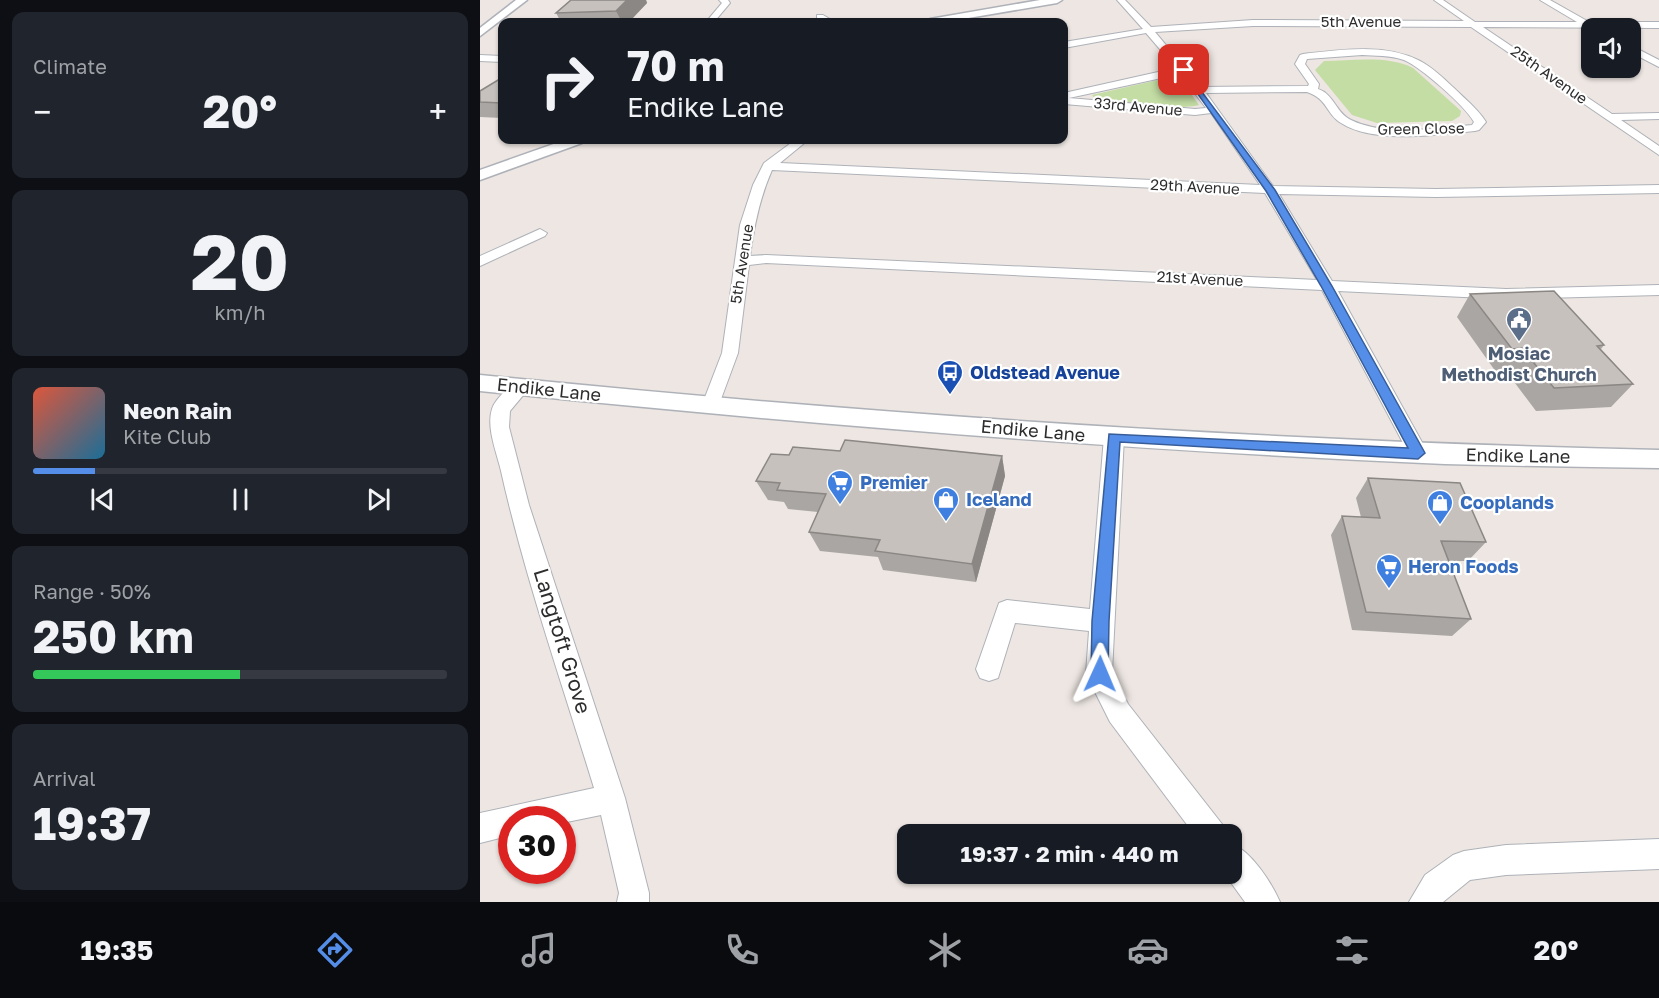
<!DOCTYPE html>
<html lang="en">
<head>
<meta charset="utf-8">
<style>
	body { margin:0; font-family:"Golos Text",sans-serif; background:#20242c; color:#f1f3f6; height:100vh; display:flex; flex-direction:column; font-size:22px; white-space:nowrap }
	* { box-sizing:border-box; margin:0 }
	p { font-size:20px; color:#9ea1a6 }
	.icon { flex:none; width:33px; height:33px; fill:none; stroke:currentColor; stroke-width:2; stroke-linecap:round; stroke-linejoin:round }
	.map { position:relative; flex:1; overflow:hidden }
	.side { display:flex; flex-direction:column; gap:12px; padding:12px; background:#0d0f14; width:480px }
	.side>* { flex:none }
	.banner { position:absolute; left:18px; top:18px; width:570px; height:126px; border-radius:12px; box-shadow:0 2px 4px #0004; background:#171b24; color:#f1f3f6; overflow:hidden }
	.controls { position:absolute; left:1101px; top:18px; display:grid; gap:12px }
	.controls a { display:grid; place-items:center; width:60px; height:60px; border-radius:12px; background:#171b24; box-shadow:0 2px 4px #0004; font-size:30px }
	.speed { position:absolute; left:18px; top:806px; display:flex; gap:12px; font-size:30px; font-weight:700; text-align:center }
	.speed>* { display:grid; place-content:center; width:78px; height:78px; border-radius:50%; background:#171b24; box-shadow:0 2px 4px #0004; line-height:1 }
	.speed .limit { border:9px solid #d22; background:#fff; color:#111 }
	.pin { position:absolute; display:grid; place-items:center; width:51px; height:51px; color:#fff; margin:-26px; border-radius:12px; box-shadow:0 3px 9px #0006 }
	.me { position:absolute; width:66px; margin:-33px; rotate:1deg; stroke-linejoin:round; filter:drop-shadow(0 0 4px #0008) }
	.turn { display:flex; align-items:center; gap:21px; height:126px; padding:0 30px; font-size:27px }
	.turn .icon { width:78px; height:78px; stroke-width:2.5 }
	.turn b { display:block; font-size:42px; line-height:51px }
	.big { font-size:45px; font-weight:700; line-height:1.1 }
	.side .widget { flex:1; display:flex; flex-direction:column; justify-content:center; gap:9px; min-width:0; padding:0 21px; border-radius:12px; background:#20242c }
	.side .dial { align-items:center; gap:0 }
	.dial b { font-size:78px; line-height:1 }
	.song { display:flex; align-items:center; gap:18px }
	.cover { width:72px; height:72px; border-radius:9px; background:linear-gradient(135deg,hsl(10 70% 55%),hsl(200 70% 35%)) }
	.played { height:6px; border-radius:3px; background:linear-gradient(90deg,#548ee8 15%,#363941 15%) }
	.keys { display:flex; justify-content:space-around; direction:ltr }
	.heat { display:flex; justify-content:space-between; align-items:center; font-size:33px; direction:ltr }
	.charge { height:9px; border-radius:4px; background:linear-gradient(90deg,#34c759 50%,#363941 0) }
	.trip { position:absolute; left:417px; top:824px; width:345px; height:60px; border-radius:12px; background:#171b24; box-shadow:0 2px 4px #0004; font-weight:700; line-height:60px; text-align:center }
	.menu { display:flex; height:96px; justify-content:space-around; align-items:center; background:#090b0e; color:#9ea1a6 }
	.menu .icon { width:42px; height:42px }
	.menu .current { color:#548ee8 }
	.menu b { font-size:27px; color:#f1f3f6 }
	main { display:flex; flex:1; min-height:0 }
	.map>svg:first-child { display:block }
</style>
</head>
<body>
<main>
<section class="side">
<div class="widget"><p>Climate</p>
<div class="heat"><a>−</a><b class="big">20°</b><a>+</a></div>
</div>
<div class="widget dial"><b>20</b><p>km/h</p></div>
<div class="widget">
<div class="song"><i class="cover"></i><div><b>Neon Rain</b><p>Kite Club</p></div></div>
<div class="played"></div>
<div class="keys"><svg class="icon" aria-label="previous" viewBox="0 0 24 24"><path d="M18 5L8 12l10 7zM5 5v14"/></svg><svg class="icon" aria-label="pause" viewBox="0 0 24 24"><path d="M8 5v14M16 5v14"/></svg><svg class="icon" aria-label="next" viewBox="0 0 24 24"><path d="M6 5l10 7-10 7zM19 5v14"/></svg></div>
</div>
<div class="widget"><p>Range · 50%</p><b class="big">250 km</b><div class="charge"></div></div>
<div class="widget"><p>Arrival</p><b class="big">19:37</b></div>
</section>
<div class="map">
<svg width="1179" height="902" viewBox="0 0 1179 902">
	<rect width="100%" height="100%" fill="#ede6e2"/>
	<g fill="#c3dda4">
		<path d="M844 61C872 61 907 55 933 68L981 111 980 116 972 121 897 123 872 115 835 70Z"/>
		<path d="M691 77 701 80 719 105C702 110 633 105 615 99L612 95Z"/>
	</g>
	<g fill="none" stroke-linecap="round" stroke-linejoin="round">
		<defs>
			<g id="minor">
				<path d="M239 0H248L250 3 234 22H226L242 3Z"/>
				<path d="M637 0H645L671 27 773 20 984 21 954 0H963L995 22H1097L1060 0H1070L1109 22H1179V28L1003 27 1132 114 1179 113V119L1141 120 1179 146V155L991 27 773 26 675 32 721 87 828 86 829 84 815 64 820 55 823 54C859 50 904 43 938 60 951 66 963 78 974 88 985 99 998 109 1006 122L999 130 995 131C958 135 893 144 861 123 846 114 848 99 827 92L726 93 793 186 956 189 1179 185V193L956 197 799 194 852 281 1026 289 1179 285V295L1026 299 858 291 948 453 945 458 938 461 931 458 842 290 286 263 269 265 258 353 237 410 231 412 225 410 222 405 242 353 260 225 273 185 284 163 315 140H328L300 163 780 185 731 113 715 115 584 104V93L696 68 666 33 584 48V42L663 29ZM882 55C895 56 910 55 924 60 941 67 985 106 994 122L992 125C955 128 906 137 871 120 856 113 854 94 838 89L839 84 825 64 827 59ZM700 74 726 108 715 109 589 98ZM292 170 785 193 837 280 286 255 270 256C274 226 280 197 292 170Z"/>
				<path d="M337 15H343L355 22H345L337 19Z"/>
				<path d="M1150 45 1179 60V67L1150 52Z"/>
				<path d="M0 55 22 56V62L0 61Z"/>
				<path d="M60 229 67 233 65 236 0 266V256Z"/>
				<path d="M41 381 47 383 50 387 30 411 29 427 49 505 145 798 169 893V902H137L139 893 121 815 82 823V819H32V835L0 843V813L114 788C82 683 45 578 21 471 17 453 6 428 12 409 15 399 32 383 41 381Z"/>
				<path d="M634 430 641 432 644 437 632 672 648 704 742 824 747 834H714L630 722 606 674 609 631 535 623 518 678 509 681 500 678 496 669 519 603 527 600 610 609 624 437 627 432Z"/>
				<path d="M1179 839V869L1026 875 990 880 963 902H929L945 875 973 855 984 851 1026 845Z"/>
				<path d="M752 844C772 852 791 882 800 902H765L744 873H752Z"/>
			</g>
			<g id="tertiary">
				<path d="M36 0H47L0 36V28Z"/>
				<path d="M560 0H582L577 3 465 22H445L450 19Z"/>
				<path d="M85 140H104L102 143 0 180V170Z"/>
				<path d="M0 375C392 415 785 441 1179 450V468C1108 467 1036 466 965 464 643 450 321 424 0 391Z"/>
			</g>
		</defs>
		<use href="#minor" stroke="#aeb2b8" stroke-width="2"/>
		<use href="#tertiary" stroke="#aeb2b8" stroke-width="3"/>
		<use href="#minor" fill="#fff" fill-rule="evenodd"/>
		<use href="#tertiary" fill="#fff" fill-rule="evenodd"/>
	</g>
	<g fill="#aaa6a3">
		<path d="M91 0H166L167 3 149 22H81L76 13Z"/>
		<path d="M22 80V118L0 117V91Z"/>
		<path d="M990 294 1124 345 1121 349 1153 384 1131 407 1056 411 1026 371 1016 372 977 317Z"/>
		<path d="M360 451 522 456 525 476 496 582 403 570 398 557 340 551 329 532 338 512 308 509 304 502 288 500 276 481 309 455Z"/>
		<path d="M888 478 1006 542 988 561H969L991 619 972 636 872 630 851 535 862 516 881 517 876 498Z"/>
	</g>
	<g fill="#8b8784">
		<path d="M147 0H166L167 3 149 22H142L136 11Z"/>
		<path d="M522 456 525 476 496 582 492 564Z"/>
	</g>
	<g fill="#c6c1bd" stroke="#8b8784" stroke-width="1.5">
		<path d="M91 0H147L136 11 76 13Z"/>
		<path d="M18 80H22V103L0 102V91Z"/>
		<path d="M1074 291 1124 345 1117 346 1153 384 1074 388 1042 348 1032 349 990 294Z"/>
		<path d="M365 440 522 456 492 564 395 551 400 540 329 532 346 494 297 490 300 483 276 481 291 454 309 455 313 447 360 451Z"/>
		<path d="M888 478 980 483 1006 542 961 541 991 619 886 612 862 516 900 518Z"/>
	</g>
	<path fill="#548ee8" stroke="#375c97" stroke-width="1.5" d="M704 68 795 190 852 286 945 453 938 459 640 442 629 621 628 674 626 680 620 682 613 680 611 674 612 621 629 434 928 448 841 286 786 191 701 70Z"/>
	<defs>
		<symbol id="civic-pin" viewBox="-11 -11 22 30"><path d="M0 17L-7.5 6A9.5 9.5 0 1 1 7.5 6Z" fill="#5c6f8a" stroke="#fff"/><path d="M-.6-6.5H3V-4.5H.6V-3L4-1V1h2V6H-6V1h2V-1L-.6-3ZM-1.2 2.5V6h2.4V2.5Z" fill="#fff"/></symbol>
		<symbol id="bus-pin" viewBox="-11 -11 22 30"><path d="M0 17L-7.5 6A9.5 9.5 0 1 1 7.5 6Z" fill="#1a4fb4" stroke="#fff"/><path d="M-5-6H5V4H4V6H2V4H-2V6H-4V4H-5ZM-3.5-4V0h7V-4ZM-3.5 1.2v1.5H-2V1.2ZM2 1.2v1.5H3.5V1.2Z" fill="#fff"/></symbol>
		<symbol id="supermarket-pin" viewBox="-11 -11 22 30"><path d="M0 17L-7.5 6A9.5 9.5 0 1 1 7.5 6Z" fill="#3f7fe0" stroke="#fff"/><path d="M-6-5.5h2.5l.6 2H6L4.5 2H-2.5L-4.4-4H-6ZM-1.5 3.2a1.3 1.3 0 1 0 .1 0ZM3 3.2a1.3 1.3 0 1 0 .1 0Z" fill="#fff"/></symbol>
		<symbol id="shop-pin" viewBox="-11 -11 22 30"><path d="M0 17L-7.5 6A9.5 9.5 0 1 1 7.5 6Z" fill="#3f7fe0" stroke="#fff"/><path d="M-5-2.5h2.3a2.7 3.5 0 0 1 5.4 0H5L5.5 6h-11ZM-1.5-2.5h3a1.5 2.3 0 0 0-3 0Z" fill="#fff"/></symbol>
	</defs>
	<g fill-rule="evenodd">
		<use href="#civic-pin" x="1024" y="305" width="30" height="40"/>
		<use href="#bus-pin" x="455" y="358" width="30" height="40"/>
		<use href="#supermarket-pin" x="345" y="468" width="30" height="40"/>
		<use href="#shop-pin" x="451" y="485" width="30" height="40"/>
		<use href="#shop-pin" x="945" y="488" width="30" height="40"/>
		<use href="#supermarket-pin" x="894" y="552" width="30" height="40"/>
	</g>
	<g text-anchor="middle" stroke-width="4.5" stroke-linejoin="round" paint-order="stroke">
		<g font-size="15" fill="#2d2d2d" stroke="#fff">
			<text x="881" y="27">5th Avenue</text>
			<text transform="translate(1069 75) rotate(35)" y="5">25th Avenue</text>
			<text transform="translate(658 107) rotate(5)" y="5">33rd Avenue</text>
			<text transform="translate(941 129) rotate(-1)" y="5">Green Close</text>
			<text transform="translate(715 187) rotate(3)" y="5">29th Avenue</text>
			<text transform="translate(262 264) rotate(-81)" y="5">5th Avenue</text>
			<text transform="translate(720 279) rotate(3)" y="5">21st Avenue</text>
		</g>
		<g font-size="18" font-weight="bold" fill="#4e5e75" stroke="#fff">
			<text x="1039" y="360">Mosiac<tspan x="1039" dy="21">Methodist Church</tspan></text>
		</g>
		<g font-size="18" font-weight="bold" fill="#164399" stroke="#fff" text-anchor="start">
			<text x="490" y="379">Oldstead Avenue</text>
		</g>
		<g font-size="18" fill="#2d2d2d" stroke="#fff">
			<text transform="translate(69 390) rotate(6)" y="6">Endike Lane</text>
			<text transform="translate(553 431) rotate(5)" y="6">Endike Lane</text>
			<text transform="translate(1038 456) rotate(1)" y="6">Endike Lane</text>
		</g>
		<g font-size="18" font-weight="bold" fill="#366cbe" stroke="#fff" text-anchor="start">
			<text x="380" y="489">Premier</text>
			<text x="486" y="506">Iceland</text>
			<text x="980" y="509">Cooplands</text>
			<text x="928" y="573">Heron Foods</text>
		</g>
		<g font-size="21" fill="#2d2d2d" stroke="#fff">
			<text transform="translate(82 641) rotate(73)" y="7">Langtoft Grove</text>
		</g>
	</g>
</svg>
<div class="controls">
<a><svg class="icon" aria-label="sound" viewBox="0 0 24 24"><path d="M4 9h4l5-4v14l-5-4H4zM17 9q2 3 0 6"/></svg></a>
</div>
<div class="speed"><div class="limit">30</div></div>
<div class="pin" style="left:704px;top:70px;background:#d93025"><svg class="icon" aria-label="arrive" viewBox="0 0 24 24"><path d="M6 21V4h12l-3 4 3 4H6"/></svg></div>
<svg class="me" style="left:620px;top:674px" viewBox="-20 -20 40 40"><path d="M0-17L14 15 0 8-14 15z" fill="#548ee8" stroke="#fff" stroke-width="4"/></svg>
<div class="trip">19:37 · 2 min · 440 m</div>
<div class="banner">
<div class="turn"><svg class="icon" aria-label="right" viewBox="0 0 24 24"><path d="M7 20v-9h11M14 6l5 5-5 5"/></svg><div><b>70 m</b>Endike Lane</div></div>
</div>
</div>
</main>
<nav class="menu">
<b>19:35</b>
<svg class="icon current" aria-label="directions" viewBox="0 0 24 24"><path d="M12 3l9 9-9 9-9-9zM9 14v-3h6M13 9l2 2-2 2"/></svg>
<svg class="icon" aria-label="music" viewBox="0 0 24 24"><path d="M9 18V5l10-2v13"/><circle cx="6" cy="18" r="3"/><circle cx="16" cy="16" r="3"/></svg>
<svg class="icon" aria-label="phone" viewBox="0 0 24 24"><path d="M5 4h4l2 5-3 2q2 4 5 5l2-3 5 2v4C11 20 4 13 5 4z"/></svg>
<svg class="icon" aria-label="climate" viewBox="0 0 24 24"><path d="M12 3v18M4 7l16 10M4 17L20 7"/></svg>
<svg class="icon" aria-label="car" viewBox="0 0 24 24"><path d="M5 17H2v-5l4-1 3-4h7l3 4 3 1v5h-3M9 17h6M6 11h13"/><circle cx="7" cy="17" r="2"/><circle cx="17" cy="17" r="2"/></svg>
<svg class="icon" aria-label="filters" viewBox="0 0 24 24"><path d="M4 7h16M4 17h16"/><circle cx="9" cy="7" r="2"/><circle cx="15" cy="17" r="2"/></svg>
<b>20°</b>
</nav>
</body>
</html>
